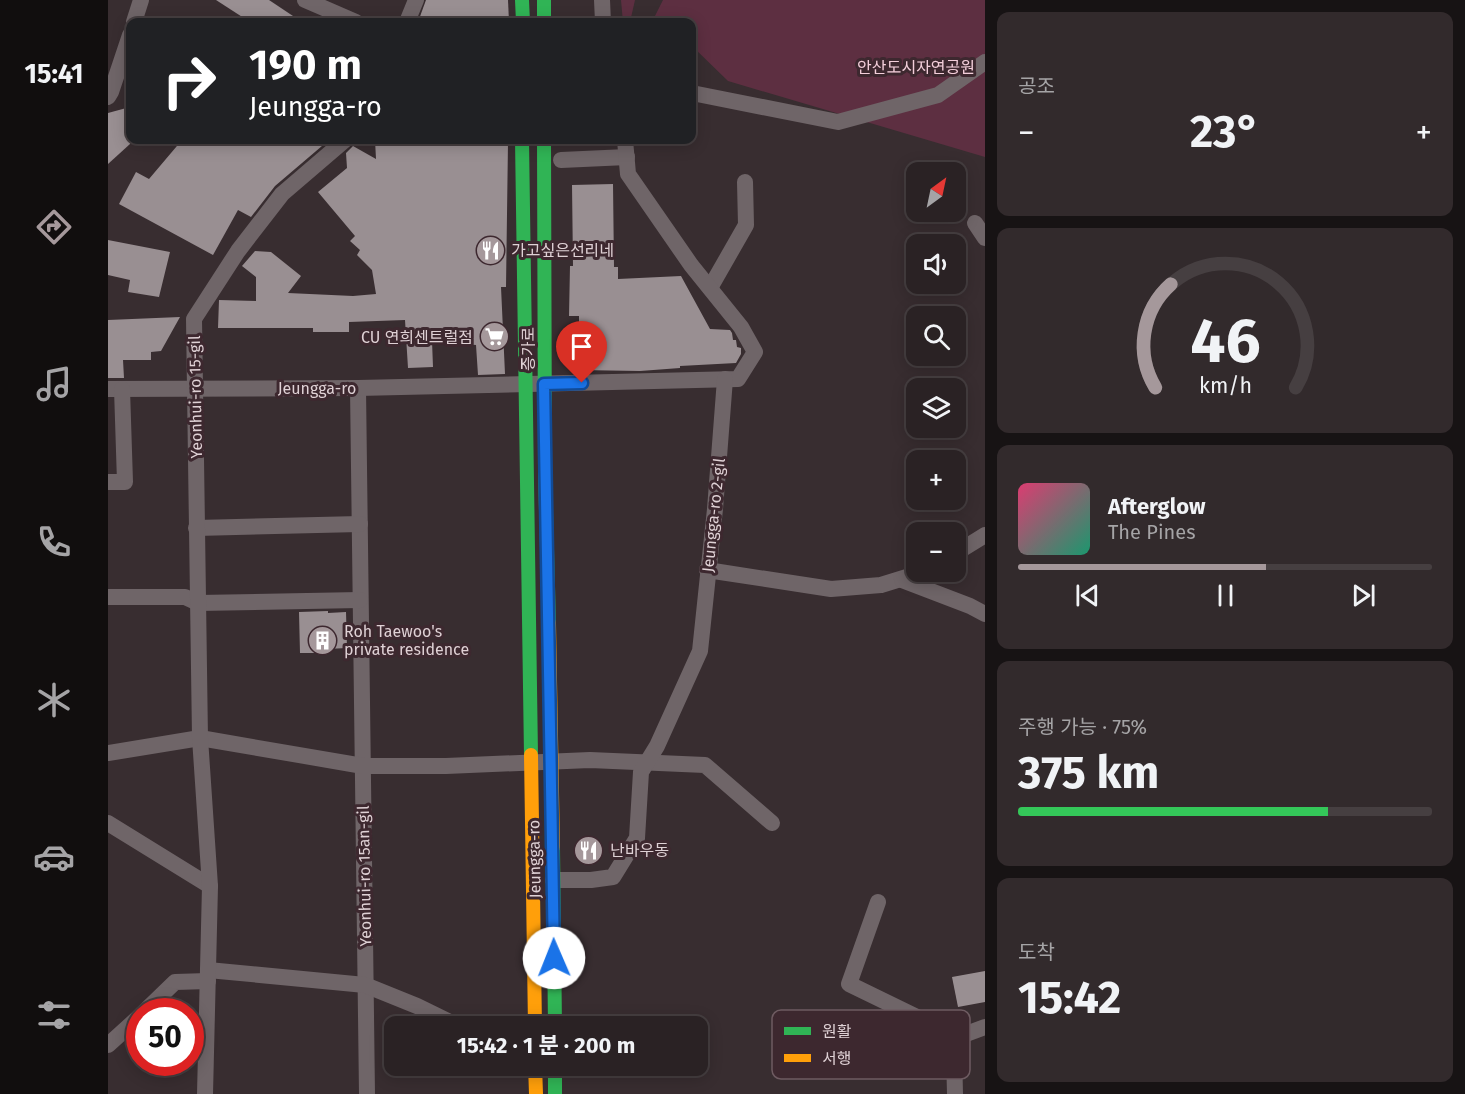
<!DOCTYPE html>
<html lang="ko">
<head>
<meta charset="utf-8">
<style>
	body { margin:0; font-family:"Fira Sans","Noto Sans KR",sans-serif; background:#322a2c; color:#f1f3f6; height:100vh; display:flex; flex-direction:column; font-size:22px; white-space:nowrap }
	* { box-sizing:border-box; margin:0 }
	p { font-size:20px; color:#a5a4a6 }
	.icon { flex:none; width:33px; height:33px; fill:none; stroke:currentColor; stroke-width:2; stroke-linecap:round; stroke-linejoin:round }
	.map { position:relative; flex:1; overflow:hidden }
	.sheet { display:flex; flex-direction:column; gap:12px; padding:12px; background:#171314; width:480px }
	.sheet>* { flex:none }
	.banner { position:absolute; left:18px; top:18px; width:570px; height:126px; border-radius:12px; box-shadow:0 3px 15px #0003,0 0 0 2px #463f41; background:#202124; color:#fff; overflow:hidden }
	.needle { width:39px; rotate:33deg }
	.fabs { position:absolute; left:798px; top:162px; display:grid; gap:12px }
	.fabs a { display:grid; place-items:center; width:60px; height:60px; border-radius:12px; background:#2a2224; box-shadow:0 3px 15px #0003,0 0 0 2px #463f41; font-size:30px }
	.speed { position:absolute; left:18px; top:998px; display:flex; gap:12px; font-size:30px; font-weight:700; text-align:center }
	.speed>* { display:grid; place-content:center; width:78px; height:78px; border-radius:50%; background:#2a2224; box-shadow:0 3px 15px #0003,0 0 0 2px #463f41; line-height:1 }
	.speed .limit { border:9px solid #d22; background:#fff; color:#111 }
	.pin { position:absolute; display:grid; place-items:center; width:51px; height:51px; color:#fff; margin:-62px -26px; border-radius:50% 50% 50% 0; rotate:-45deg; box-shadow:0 0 6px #0007 }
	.pin .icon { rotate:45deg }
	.me { position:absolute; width:66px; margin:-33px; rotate:359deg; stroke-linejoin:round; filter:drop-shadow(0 0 4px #0008) }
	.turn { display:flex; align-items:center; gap:21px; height:126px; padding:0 24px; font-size:27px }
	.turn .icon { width:78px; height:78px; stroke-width:2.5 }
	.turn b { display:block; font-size:42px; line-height:51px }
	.big { font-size:45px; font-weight:700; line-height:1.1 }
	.sheet .tile { flex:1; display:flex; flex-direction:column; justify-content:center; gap:9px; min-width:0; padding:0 21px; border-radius:12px; background:#322a2c }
	.sheet .dial { align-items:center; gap:0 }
	.dial svg { height:156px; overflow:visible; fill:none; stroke:#463f41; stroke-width:7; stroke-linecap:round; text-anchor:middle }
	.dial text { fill:#f1f3f6; stroke:none }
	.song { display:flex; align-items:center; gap:18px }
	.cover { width:72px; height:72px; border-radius:9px; background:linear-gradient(135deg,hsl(340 70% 55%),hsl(160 70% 35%)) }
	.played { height:6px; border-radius:3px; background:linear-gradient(90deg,#a5989b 60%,#463f41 60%) }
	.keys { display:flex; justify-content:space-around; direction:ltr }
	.heat { display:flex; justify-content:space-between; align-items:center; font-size:33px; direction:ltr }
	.charge { height:9px; border-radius:4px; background:linear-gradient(90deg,#34c759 75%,#463f41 0) }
	.trip { position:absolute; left:276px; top:1016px; width:324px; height:60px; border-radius:12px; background:#2a2224; box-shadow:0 3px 15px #0003,0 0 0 2px #463f41; font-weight:700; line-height:60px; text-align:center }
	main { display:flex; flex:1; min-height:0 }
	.menu { display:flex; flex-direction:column; width:108px; justify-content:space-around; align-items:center; background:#110e0e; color:#a5a4a6 }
	.menu .icon { width:42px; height:42px }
	.menu .active { color:#a5989b }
	.menu b { font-size:27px; color:#f1f3f6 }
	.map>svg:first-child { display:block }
</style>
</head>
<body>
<main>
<nav class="menu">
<b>15:41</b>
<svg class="icon active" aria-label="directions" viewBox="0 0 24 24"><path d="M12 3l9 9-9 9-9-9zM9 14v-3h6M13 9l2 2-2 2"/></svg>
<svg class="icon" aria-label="music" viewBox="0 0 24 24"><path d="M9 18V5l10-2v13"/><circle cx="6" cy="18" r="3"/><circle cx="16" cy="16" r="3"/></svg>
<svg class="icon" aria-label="phone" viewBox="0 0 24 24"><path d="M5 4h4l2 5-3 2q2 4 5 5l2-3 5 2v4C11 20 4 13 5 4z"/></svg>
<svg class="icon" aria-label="climate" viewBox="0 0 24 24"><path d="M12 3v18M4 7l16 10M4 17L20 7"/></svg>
<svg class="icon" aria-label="car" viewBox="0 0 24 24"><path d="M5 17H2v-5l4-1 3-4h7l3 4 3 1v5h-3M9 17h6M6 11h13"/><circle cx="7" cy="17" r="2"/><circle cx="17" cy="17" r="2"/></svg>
<svg class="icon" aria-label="filters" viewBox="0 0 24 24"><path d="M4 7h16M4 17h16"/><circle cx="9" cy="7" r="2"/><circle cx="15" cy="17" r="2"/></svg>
</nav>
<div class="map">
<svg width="877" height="1094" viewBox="0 0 877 1094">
	<rect width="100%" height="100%" fill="#382d30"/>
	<g fill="#5d2f41">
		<path d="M513 0H527L522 22H515Z"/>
		<path d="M555 0H877V157L620 81 584 46V22H544Z"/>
	</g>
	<g fill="#998f92">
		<path d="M108 0H161L194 22H142Z"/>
		<path d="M318 0H400L401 22H310Z"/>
		<path d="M22 107V144L0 164V113Z"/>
		<path d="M74 140H221L167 186 143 217 130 210 105 255 11 204 28 172 41 179Z"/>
		<path d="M267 140 400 142 398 287H393L397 374 370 375 368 345 324 341 325 367 300 368 297 320 241 322V332H205V328H110L111 300 148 301V277L134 266 147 251 163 252 193 276 180 293 245 296 268 294 264 270 249 255 252 250 242 241 247 236 210 192 239 168 238 153 245 146 268 159Z"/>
		<path d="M505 184 506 267H510V279L573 276 602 329 622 330 624 333 625 340H628L629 347 633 348V354L628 363 572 366V368L532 371 471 370V316H461L462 266H465L464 185Z"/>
		<path d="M0 240 62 252 51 297 20 292 22 280 0 275Z"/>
		<path d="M72 317 53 351 43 352V360H15L16 378H0V320Z"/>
		<path d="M220 611V613L238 612 239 648 219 649 220 653H192L191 612Z"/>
		<path d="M877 971V1002L850 1007 844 977Z"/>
	</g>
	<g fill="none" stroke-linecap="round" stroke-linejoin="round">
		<g stroke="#6f6568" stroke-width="16">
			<path d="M197 0 248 22"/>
			<path d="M494 0 495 22"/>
			<path d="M26 22 33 0"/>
			<path d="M299 22 308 0"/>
			<path d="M584 93 730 122 830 95 877 62"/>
			<path d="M0 97 3 92 22 35"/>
			<path d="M453 160 519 157"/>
			<path d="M867 223 877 238"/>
			<path d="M602 288 638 225 637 182"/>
			<path d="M250 388 259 1094"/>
			<path d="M0 389 250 388 630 379 647 352 633 327 583 265 520 174 517 140"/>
			<path d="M0 482H17L14 389"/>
			<path d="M88 528 252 524"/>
			<path d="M848 553 877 535"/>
			<path d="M599 570 723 589 773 585 815 572"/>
			<path d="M794 580 862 606 877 614"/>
			<path d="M0 597H77L90 603 252 600"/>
			<path d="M0 753 92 738 255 766H338L482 760 597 765 664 823"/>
			<path d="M0 823 102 886"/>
			<path d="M445 880H483L505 877 529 838 533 772 549 746 592 651 607 509 617 379"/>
			<path d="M770 902 741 984 850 1037 877 1027"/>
			<path d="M100 970 257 985 309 1006 350 1026"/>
			<path d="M37 1011 67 982 100 981"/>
			<path d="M0 1045 32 1016"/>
			<path d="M97 1094 102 886 92 738 86 319 130 251 174 194 237 140"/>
			<path d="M847 1094 846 1052 850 1037"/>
		</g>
		<g stroke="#30b455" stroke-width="14">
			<path d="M414 0 415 22"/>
			<path d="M436 0V22"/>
			<path d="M414 140 423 755"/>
			<path d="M436 140 437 474 441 623"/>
			<path d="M445 847 447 1026"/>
			<path d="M447 1065V1094"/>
		</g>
		<g stroke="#ff9f0a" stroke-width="14">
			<path d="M441 623 445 847"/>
			<path d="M423 755 427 1026"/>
			<path d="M427 1065 428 1094"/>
		</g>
	</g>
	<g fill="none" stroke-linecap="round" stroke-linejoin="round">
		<defs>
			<path id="route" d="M446 958 436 384 474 383"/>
		</defs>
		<use href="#route" stroke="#114b97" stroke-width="15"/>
		<use href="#route" stroke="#1a73e8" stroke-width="10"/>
	</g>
	<defs>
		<symbol id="restaurant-disc" viewBox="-11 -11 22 22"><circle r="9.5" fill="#a5989b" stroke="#3d282f"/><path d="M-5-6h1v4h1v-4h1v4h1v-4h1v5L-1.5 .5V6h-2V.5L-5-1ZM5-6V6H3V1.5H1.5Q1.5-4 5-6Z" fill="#fff"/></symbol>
		<symbol id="supermarket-disc" viewBox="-11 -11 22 22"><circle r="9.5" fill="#a5989b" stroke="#3d282f"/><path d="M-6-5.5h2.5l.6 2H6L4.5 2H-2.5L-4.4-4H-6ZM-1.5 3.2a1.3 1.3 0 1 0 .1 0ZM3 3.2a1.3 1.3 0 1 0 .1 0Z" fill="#fff"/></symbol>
		<symbol id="building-disc" viewBox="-11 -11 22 22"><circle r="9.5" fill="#a5989b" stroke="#3d282f"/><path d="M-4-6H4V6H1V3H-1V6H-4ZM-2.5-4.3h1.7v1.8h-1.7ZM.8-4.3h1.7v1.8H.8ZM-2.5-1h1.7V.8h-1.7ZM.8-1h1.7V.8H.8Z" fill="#fff"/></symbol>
	</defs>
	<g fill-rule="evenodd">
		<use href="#restaurant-disc" x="366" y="234" width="33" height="33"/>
		<use href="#supermarket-disc" x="370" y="320" width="33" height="33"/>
		<use href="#building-disc" x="198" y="624" width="33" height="33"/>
		<use href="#restaurant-disc" x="464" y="834" width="33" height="33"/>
	</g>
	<g text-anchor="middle" stroke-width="6" stroke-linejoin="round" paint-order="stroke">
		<g font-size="16" fill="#f3ceda" stroke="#3d282f">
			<text x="808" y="73">안산도시자연공원</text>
		</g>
		<g font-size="16" fill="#dfd1d5" stroke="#3d282f" text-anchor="start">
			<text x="403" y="256">가고싶은선리네</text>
			<text x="365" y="343" text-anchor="end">CU 연희센트럴점</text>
			<text x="236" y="637">Roh Taewoo's<tspan x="236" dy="18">private residence</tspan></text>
			<text x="502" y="856">난바우동</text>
		</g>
		<g font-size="16" fill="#dfd1d5" stroke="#3d282f">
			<text transform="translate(420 349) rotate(-90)" y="6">증가로</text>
			<text x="209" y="394">Jeungga-ro</text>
			<text transform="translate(87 397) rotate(-91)" y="6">Yeonhui-ro 15-gil</text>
			<text transform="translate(605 515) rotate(-84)" y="6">Jeungga-ro 2-gil</text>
			<text transform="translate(426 859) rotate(-91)" y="6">Jeungga-ro</text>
			<text transform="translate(256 876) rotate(-91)" y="6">Yeonhui-ro 15an-gil</text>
		</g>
	</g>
	<rect x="664" y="1010" width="198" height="69" rx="9" fill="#3d282f" stroke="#6e5b61" stroke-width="1.5"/>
	<rect x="676" y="1027" width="27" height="8" fill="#30b455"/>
	<rect x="676" y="1054" width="27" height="8" fill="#ff9f0a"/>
	<g font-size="16" fill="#dfd1d5">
		<text x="714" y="1037">원활</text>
		<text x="714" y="1064">서행</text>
	</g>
</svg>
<div class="fabs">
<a><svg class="needle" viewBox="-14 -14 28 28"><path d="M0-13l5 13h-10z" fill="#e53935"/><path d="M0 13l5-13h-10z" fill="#a5a4a6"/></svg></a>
<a><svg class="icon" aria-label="sound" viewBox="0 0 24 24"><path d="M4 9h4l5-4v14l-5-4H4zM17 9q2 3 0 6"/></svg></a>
<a><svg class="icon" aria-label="search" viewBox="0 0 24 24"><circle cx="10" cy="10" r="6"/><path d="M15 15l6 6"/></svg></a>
<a><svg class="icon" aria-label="layers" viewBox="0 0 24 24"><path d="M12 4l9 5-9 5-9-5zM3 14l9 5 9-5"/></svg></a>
<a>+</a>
<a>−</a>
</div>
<div class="speed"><div class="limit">50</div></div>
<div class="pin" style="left:474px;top:383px;background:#d93025"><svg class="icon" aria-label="arrive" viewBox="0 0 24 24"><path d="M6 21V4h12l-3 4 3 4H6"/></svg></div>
<svg class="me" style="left:446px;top:958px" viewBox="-20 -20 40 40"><circle r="19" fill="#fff"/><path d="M0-13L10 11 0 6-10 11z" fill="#1a73e8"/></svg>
<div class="trip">15:42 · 1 분 · 200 m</div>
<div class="banner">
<div class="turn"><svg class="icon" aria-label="right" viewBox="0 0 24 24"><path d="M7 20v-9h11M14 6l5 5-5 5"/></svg><div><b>190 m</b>Jeungga-ro</div></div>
</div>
</div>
<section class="sheet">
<div class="tile"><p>공조</p>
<div class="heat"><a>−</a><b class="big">23°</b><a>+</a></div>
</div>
<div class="tile dial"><svg viewBox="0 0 100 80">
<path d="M14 69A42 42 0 1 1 86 69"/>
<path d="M14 69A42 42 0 0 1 22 16" stroke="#a5989b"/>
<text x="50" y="56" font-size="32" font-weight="700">46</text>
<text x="50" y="72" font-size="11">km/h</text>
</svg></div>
<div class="tile">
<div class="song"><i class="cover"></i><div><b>Afterglow</b><p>The Pines</p></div></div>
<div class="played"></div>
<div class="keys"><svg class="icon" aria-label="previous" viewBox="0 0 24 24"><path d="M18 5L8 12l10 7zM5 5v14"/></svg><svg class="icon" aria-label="pause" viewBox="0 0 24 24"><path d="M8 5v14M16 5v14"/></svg><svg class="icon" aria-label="next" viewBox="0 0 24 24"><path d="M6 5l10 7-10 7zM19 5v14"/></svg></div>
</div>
<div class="tile"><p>주행 가능 · 75%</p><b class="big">375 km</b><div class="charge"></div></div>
<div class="tile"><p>도착</p><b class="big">15:42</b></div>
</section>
</main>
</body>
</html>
